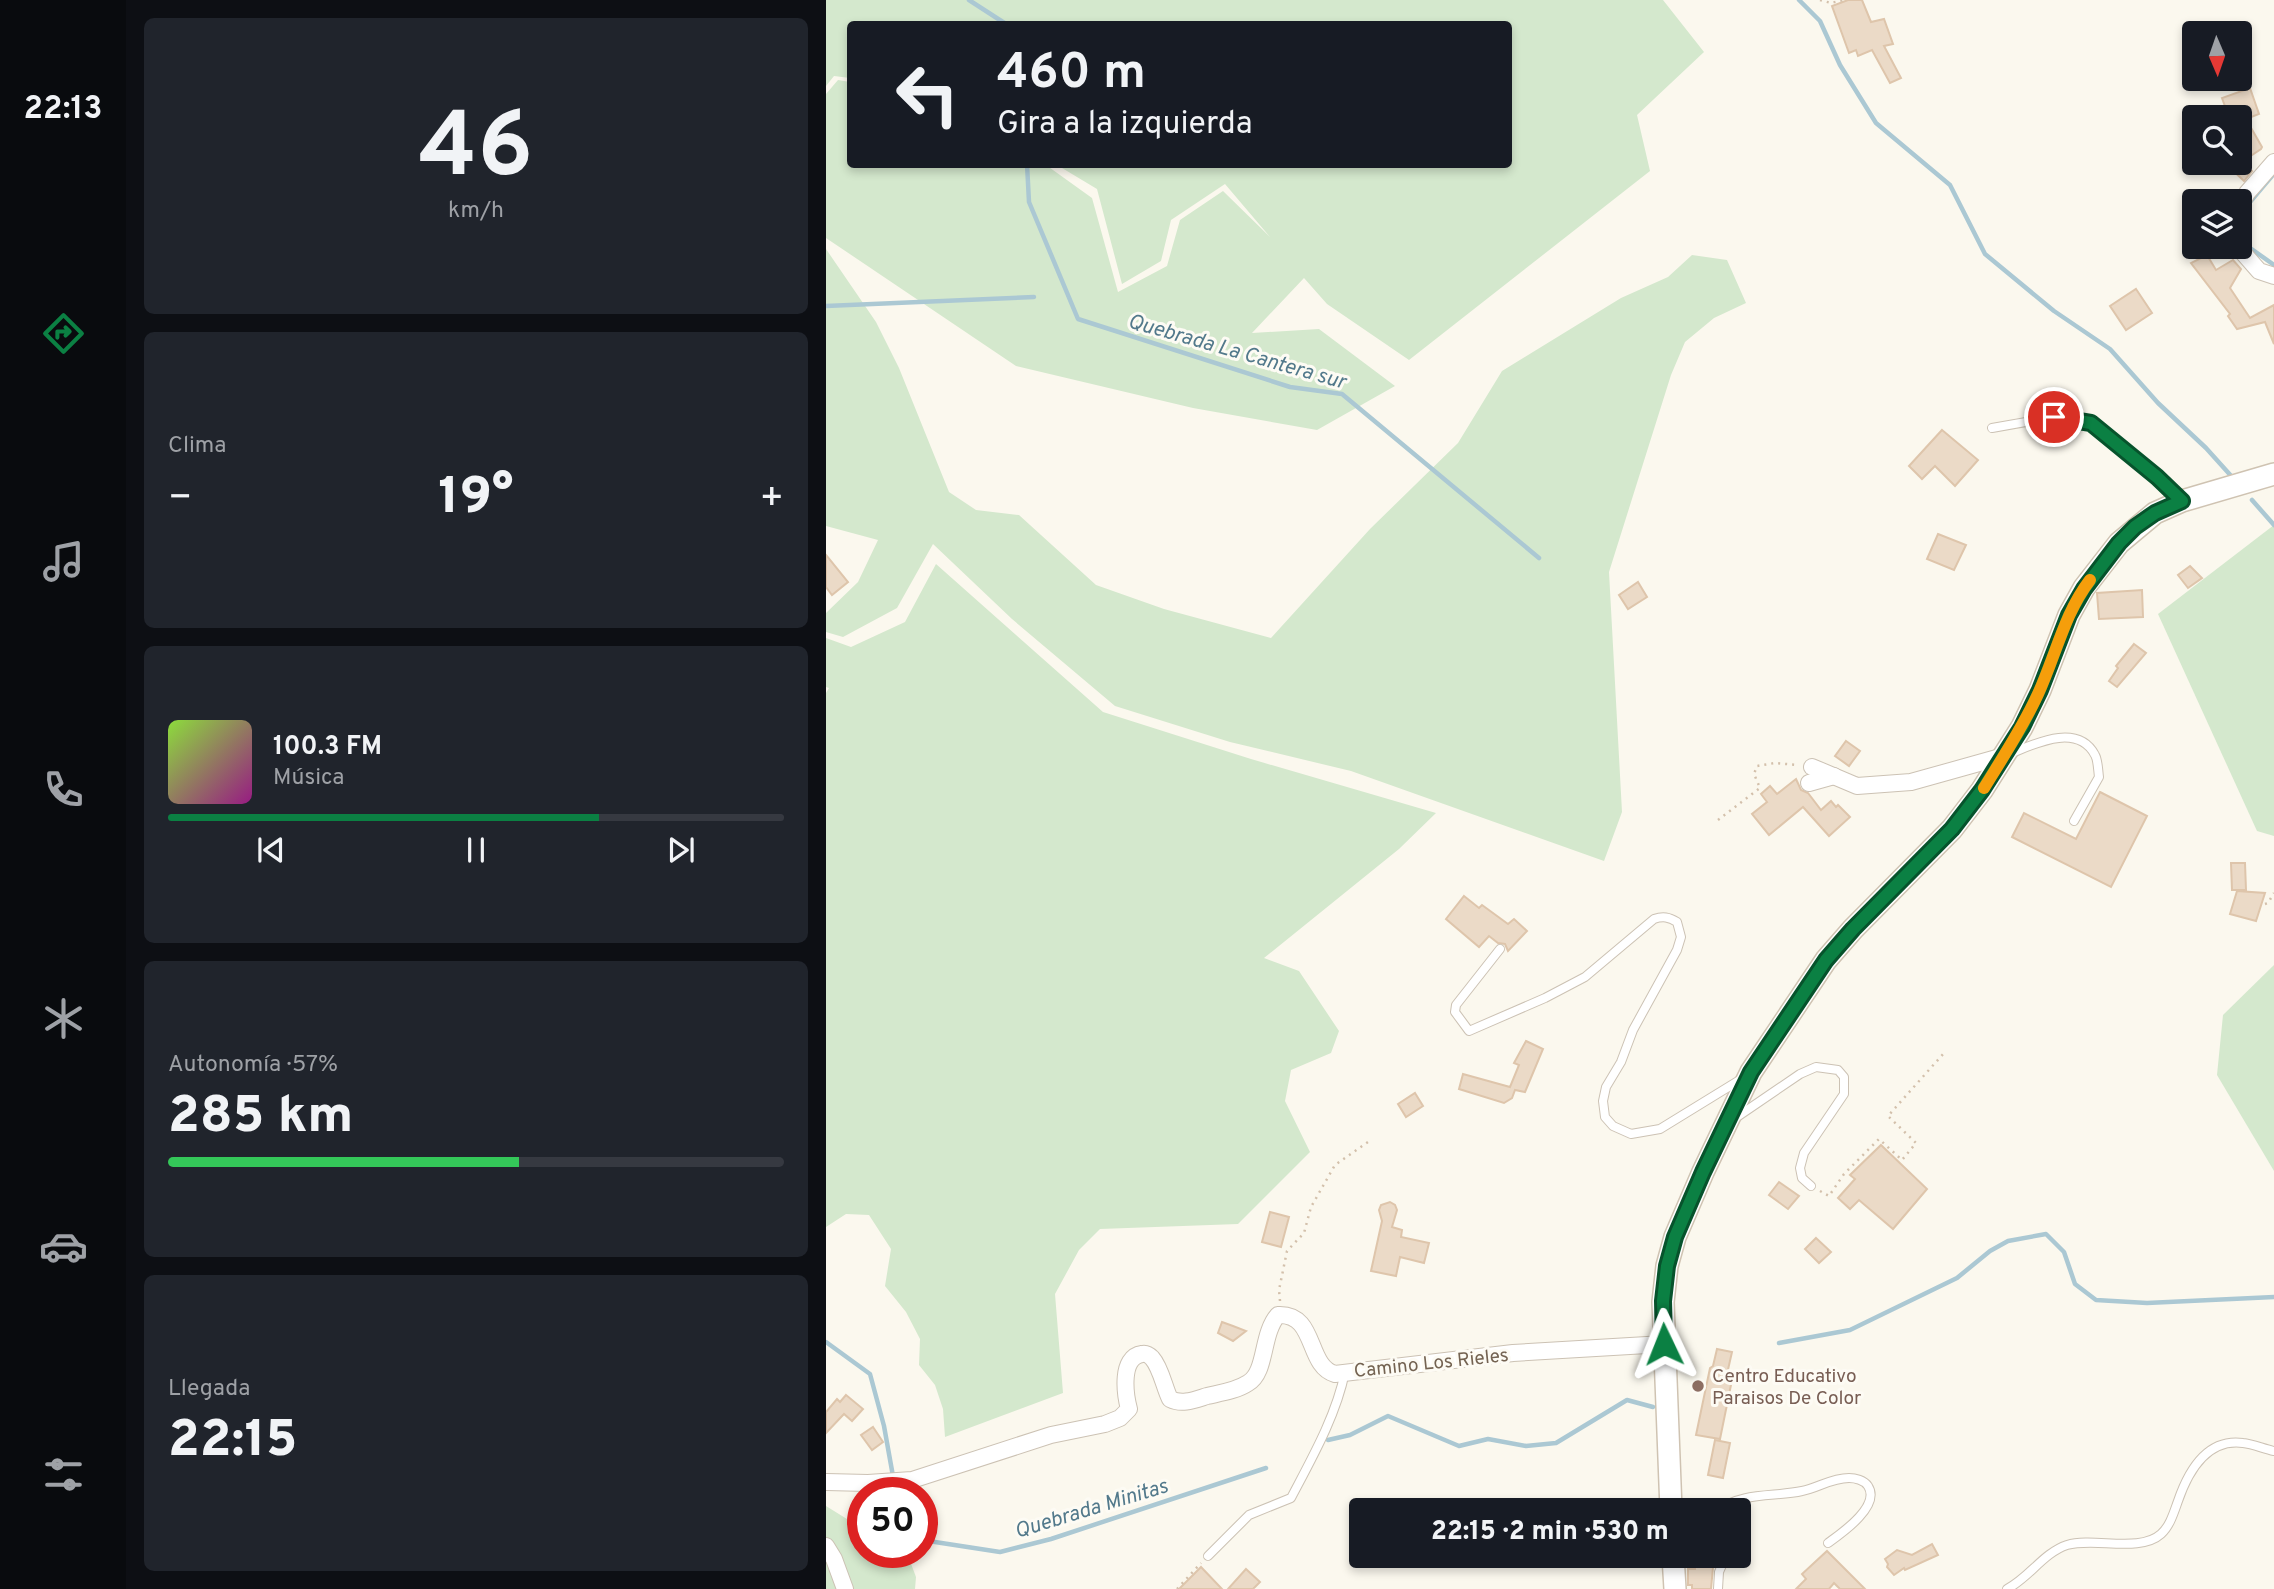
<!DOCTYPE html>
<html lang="es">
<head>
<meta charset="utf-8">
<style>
	body { margin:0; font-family:Overpass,sans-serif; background:#20242c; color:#f1f3f6; height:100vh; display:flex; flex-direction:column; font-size:26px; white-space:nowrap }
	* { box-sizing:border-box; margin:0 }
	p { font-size:23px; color:#9ea1a6 }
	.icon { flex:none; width:38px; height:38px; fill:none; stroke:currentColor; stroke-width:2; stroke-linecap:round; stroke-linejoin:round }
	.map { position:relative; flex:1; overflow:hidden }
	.panel { display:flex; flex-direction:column; gap:18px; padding:18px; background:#0d0f14; width:700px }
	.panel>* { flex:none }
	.top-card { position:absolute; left:21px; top:21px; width:665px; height:147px; border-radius:7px; box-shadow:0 4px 10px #0003; background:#171b24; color:#f1f3f6; overflow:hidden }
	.needle { width:46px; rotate:178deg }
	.buttons { position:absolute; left:1356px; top:21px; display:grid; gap:14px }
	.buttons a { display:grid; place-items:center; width:70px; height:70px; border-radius:7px; background:#171b24; box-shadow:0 4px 10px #0003; font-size:35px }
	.speed { position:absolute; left:21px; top:1477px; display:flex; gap:14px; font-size:35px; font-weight:700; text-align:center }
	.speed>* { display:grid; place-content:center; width:91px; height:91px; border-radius:50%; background:#171b24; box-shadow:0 4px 10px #0003; line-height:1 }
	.speed .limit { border:10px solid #d22; background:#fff; color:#111 }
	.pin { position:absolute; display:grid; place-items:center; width:60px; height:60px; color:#fff; margin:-30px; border:4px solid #fff; border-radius:50%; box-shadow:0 2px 7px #0007 }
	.me { position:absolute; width:77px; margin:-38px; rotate:358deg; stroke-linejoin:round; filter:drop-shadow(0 0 5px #0008) }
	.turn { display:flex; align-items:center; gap:24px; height:147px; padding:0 35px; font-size:32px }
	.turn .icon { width:91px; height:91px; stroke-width:2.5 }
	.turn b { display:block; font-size:49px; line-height:60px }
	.big { font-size:52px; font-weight:800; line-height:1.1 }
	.panel .widget { flex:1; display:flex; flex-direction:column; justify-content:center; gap:10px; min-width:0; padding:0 24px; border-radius:10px; background:#20242c }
	.panel .dial { align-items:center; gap:0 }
	.dial b { font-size:91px; line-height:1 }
	.song { display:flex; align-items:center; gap:21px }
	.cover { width:84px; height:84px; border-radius:10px; background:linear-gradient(135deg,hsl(90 70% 55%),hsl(310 70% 35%)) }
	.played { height:7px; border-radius:4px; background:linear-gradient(90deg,#0b8043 70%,#363941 70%) }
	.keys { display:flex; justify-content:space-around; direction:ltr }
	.heat { display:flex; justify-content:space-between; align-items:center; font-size:38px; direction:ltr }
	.charge { height:10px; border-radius:5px; background:linear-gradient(90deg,#34c759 57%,#363941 0) }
	.trip { position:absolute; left:523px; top:1498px; width:402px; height:70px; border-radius:7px; background:#171b24; box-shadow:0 4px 10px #0003; font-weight:800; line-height:70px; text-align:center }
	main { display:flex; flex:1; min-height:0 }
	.tab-bar { display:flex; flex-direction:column; width:126px; justify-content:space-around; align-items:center; background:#090b0e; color:#9ea1a6 }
	.tab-bar .icon { width:49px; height:49px }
	.tab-bar .active { color:#0b8043 }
	.tab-bar b { font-size:32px; color:#f1f3f6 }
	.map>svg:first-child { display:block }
</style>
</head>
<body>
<main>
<nav class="tab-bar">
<b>22:13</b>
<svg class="icon active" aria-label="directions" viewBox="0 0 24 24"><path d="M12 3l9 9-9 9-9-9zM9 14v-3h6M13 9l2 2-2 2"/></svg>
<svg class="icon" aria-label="music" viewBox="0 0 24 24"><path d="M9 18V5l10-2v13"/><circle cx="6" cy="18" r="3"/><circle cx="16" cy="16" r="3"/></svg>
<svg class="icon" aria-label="phone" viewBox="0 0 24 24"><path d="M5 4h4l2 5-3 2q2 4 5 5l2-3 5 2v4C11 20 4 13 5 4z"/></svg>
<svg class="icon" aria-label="climate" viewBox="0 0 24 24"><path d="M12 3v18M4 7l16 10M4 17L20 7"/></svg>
<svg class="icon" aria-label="car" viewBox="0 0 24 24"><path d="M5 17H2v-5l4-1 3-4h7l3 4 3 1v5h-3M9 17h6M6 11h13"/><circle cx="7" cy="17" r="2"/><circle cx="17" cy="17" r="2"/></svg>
<svg class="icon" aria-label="filters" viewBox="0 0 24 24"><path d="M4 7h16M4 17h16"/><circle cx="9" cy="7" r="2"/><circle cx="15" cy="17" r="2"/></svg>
</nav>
<section class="panel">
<div class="widget dial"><b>46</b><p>km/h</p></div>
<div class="widget"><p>Clima</p>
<div class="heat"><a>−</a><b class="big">19°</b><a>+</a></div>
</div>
<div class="widget">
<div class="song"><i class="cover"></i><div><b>100.3 FM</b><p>Música</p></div></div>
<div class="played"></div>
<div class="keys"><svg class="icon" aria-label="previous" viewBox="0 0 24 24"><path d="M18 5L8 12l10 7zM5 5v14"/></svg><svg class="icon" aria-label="pause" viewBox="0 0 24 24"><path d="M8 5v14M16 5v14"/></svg><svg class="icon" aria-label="next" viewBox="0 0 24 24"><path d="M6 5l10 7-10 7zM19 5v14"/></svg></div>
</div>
<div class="widget"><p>Autonomía · 57%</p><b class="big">285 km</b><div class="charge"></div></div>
<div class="widget"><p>Llegada</p><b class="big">22:15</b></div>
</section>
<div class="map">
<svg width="1448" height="1589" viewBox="0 0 1448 1589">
	<rect width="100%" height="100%" fill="#fbf8ee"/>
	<g fill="#d4e8cd">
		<path d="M0 0H837L878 52 811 115 824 171 583 360 501 304 478 278 426 333 493 329 569 386 491 430 367 408 190 366 0 238V94L12 80 24 82V164L220 165 266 198 292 292 341 266 354 220 397 191 444 237 399 184 345 220 335 261 296 284 271 189 231 165 682 164V24H24V78L8 76 0 86Z"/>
		<path d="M0 249 50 322 73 368 123 492 150 510 193 515 270 585 338 609 445 638 544 529 632 443 676 371 795 298 842 277 866 255 901 260 920 303 888 318 859 342 845 375 783 572 796 812 778 861 525 771 404 742 289 706 186 619 107 544 71 608 17 637 0 632V613L32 582 52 540 0 526Z"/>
		<path d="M1448 525V836L1431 831 1332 614Z"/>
		<path d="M110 564 277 712 425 759 610 813 573 849 438 958 473 971 513 1031 505 1053 465 1070 459 1101 484 1152 412 1224 274 1229 253 1250 229 1294 237 1393 119 1437 117 1409 109 1385 93 1365 94 1339 80 1312 59 1286 65 1249 43 1215 20 1214 0 1227V693L3 688 0 687V638L25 647 79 622Z"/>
		<path d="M1448 965V1171L1391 1075 1397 1015Z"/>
		<path d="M0 1506 37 1529V1552L81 1553 90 1577 89 1589H0Z"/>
	</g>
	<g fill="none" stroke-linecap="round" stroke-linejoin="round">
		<g stroke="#abc8d3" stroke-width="4.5">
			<path d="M143 0 180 24"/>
			<path d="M973 0 994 21 1014 65 1050 123 1124 185 1159 254 1228 311 1284 349 1332 403 1380 448 1407 478"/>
			<path d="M201 164 203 202 252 319 464 387 516 394 713 558"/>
			<path d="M1424 202 1446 176"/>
			<path d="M1419 209 1417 243 1448 265"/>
			<path d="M0 306 208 297"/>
			<path d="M1426 500 1448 525"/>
			<path d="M0 1342 44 1374 58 1426 70 1493"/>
			<path d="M953 1343 1024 1330 1131 1278 1164 1251 1182 1241 1220 1234 1238 1252 1249 1284 1270 1300 1321 1303 1448 1297"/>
			<path d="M502 1440 524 1435 562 1416 633 1446 662 1439 700 1446 730 1443 801 1400 827 1407"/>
			<path d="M96 1540 174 1552 225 1539 440 1468"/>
		</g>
	</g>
	<g fill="#ebdac7" stroke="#dec5ab" stroke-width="2">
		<path d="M1022 0H1036L1045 22 1058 19 1067 44 1058 46 1075 78 1064 83 1046 50 1032 56 1030 50 1023 53 1006 6Z"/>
		<path d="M1424 88 1433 114 1420 119 1436 147 1435 149 1414 163V117H1403L1396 98Z"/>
		<path d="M1399 163H1418L1426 171 1418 181Z"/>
		<path d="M1381 255 1390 270 1407 260 1415 269 1404 288 1424 318 1448 305V344L1439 322 1411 329 1402 316 1404 314 1365 263Z"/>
		<path d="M1310 289 1326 313 1300 330 1284 306Z"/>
		<path d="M1116 430 1152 460 1129 486 1109 466 1096 479 1083 466Z"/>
		<path d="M1112 534 1140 545 1128 570 1101 559Z"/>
		<path d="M0 555 22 582 6 595 0 587Z"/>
		<path d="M1364 566 1376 578 1362 588 1352 575Z"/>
		<path d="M812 582 821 597 802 609 793 595Z"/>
		<path d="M1316 590 1317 617 1273 619 1271 593Z"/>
		<path d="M1308 644 1320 653 1291 687 1283 681 1292 668 1290 666Z"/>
		<path d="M1020 741 1034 751 1023 766 1009 756Z"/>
		<path d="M970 779 975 790 982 793 995 810 1005 801 1010 807 1012 805 1024 817 1003 836 977 807 943 835 926 814 941 802 935 794 944 786 951 794Z"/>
		<path d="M1274 792 1321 816 1285 887 1186 837 1198 813 1250 839Z"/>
		<path d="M1405 863H1419L1420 890H1406Z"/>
		<path d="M1411 891 1439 893 1430 921 1404 914Z"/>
		<path d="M638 896 653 908 656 905 682 924 688 919 701 931 682 951 679 944 672 943 663 936 653 947 620 919Z"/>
		<path d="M700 1041 717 1049 699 1092 689 1090 686 1098 678 1103 633 1089 637 1074 684 1087 693 1065 688 1063Z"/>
		<path d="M589 1093 597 1106 580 1117 572 1104Z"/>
		<path d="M1055 1145 1101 1189 1067 1229 1033 1200 1024 1209 1012 1198 1029 1179 1024 1175Z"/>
		<path d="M953 1182 973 1196 962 1209 943 1195Z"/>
		<path d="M564 1202 569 1205 571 1210 566 1227 576 1230 575 1237 603 1243 598 1263 574 1257 570 1276 545 1271 556 1221 553 1210 555 1205Z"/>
		<path d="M444 1212 463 1217 455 1247 436 1242Z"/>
		<path d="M990 1238 1005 1252 993 1263 979 1249Z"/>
		<path d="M396 1322 407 1326 420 1331 407 1341 392 1333Z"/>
		<path d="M891 1349 906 1352 901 1374 907 1375 894 1439 870 1435 884 1368 887 1366Z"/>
		<path d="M20 1395 37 1409 26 1421 18 1414 0 1433V1412L11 1399 14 1402Z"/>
		<path d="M47 1427 57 1442 46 1450 35 1435Z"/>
		<path d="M889 1440 904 1443 897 1478 882 1475Z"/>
		<path d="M1106 1544 1112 1555 1079 1570 1078 1568 1068 1575 1061 1567 1062 1564 1059 1559 1071 1550 1086 1555Z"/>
		<path d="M1001 1551 1039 1589H1014L1008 1583 1003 1589H970L980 1579 976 1574Z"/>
		<path d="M869 1556H888L885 1589H866V1585H862V1569H869Z"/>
		<path d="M375 1567 396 1589H353Z"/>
		<path d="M420 1569 434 1582 427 1589H402Z"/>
	</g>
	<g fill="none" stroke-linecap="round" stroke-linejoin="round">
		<defs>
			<g id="service">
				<path d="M1166 428 1228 417 1265 423 1331 476 1354 499"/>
				<path d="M1186 753C1210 743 1252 723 1269 755 1272 760 1272 770 1273 777L1248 821"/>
				<path d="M674 949 630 1005 629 1012 643 1031 719 998 759 977 828 919C837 916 843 917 851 922L855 937 851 950 807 1030 795 1062 780 1087 777 1101 779 1117 787 1126 805 1134 834 1129 917 1078"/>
				<path d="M908 1119 974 1074 990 1067 1012 1070 1018 1077V1094L978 1153 974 1168 976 1178 985 1186"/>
				<path d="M893 1510C915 1492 949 1497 976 1491 992 1488 1005 1478 1023 1478 1029 1478 1038 1480 1042 1486 1055 1506 1016 1533 1002 1543"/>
				<path d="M382 1556 423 1515 465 1498C486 1458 510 1416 519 1372"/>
				<path d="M892 1589 893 1572 900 1556"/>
				<path d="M1181 1589C1203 1578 1217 1553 1241 1545 1268 1537 1314 1553 1335 1534 1344 1526 1348 1512 1352 1501 1362 1472 1380 1438 1417 1443 1427 1444 1438 1449 1448 1451"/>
			</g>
			<g id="minor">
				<path d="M1414 206 1421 193 1448 162"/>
				<path d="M1412 247 1433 271 1448 276"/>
				<path d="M986 767 1031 786 1085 782 1178 756"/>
				<path d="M983 783 1008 776"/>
				<path d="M0 1482 42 1483 86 1480 225 1435 279 1424 294 1418 303 1409C299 1394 294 1357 316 1354 320 1353 323 1355 326 1358 335 1368 338 1387 344 1399 356 1405 368 1400 381 1396 394 1393 410 1391 422 1383 441 1372 435 1334 452 1315 491 1313 480 1366 509 1374L687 1353 838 1344"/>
				<path d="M0 1546 8 1559 19 1589"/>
			</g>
			<g id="secondary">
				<path d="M845 1510 837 1302 841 1266 849 1237 877 1172 925 1072 1000 960 1027 929 1126 829 1156 790 1196 727 1214 690 1243 615 1258 588 1293 543 1329 513 1356 501 1448 474"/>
				<path d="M847 1556 849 1589"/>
			</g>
		</defs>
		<use href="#service" stroke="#ccc2b4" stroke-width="10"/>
		<use href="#minor" stroke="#ccc2b4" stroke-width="18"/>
		<use href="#secondary" stroke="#cfc3b2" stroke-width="24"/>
		<g stroke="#d3c0ab" stroke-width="2.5" stroke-dasharray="2 5" stroke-linecap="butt">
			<path d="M994 0 1005 3 1017 0"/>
			<path d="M892 820 934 788 928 774 931 766 949 763 972 765"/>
			<path d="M1439 904 1442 903 1448 893"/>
			<path d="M994 1191 1003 1196 1018 1174 1053 1139 1076 1160 1090 1143 1062 1116 1118 1053"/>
			<path d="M454 1301 453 1290 461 1251 478 1233 485 1207 509 1165 542 1142"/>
			<path d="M351 1589 375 1563"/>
		</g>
		<use href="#service" stroke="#fff" stroke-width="8"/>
		<use href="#minor" stroke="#fff" stroke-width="16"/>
		<use href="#secondary" stroke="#fff" stroke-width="21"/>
	</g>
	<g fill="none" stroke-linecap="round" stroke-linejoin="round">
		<defs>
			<path id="route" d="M838 1344 837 1301 841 1266 849 1237 877 1172 925 1072 1000 960 1027 929 1126 829 1156 790 1196 727 1214 690 1243 615 1258 589 1293 543 1309 527 1329 513 1356 501 1331 477 1265 423 1228 417"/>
		</defs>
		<use href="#route" stroke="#07532c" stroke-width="18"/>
		<use href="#route" stroke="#0b8043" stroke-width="12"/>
		<path stroke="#f59e0b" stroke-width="12" d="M1158 788C1177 757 1197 727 1212 694 1230 655 1238 614 1264 580"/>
	</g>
	<circle fill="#8d6e63" stroke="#fdfbf4" stroke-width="2.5" cx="872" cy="1386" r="7"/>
	<g text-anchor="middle" stroke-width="6" stroke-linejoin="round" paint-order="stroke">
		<g font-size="19" fill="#746352" stroke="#fdfbf4">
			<text transform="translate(605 1362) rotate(-6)" y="7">Camino Los Rieles</text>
		</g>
		<g font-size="19" fill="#785e54" stroke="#fdfbf4" text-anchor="start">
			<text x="886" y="1382">Centro Educativo<tspan x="886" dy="22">Paraisos De Color</tspan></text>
		</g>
		<g font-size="21" font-style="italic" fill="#52798b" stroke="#fdfbf4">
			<text transform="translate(411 351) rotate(16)" y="7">Quebrada La Cantera sur</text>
			<text transform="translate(265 1508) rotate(-17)" y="7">Quebrada Minitas</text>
		</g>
	</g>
</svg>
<div class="buttons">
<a><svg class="needle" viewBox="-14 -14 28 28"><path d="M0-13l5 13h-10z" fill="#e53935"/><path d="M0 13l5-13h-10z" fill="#9ea1a6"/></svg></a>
<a><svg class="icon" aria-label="search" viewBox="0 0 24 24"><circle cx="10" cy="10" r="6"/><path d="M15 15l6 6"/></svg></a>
<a><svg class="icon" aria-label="layers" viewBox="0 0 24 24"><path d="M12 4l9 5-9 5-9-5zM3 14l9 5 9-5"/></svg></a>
</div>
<div class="speed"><div class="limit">50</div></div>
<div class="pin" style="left:1228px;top:417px;background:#d93025"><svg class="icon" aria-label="arrive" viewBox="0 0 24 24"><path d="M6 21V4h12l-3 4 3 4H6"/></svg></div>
<svg class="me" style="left:838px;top:1344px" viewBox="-20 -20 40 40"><path d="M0-17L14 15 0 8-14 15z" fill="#0b8043" stroke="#fff" stroke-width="4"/></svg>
<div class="trip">22:15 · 2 min · 530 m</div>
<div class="top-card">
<div class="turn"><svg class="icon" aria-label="left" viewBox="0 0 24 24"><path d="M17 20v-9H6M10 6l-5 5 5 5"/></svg><div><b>460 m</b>Gira a la izquierda</div></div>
</div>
</div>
</main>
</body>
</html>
